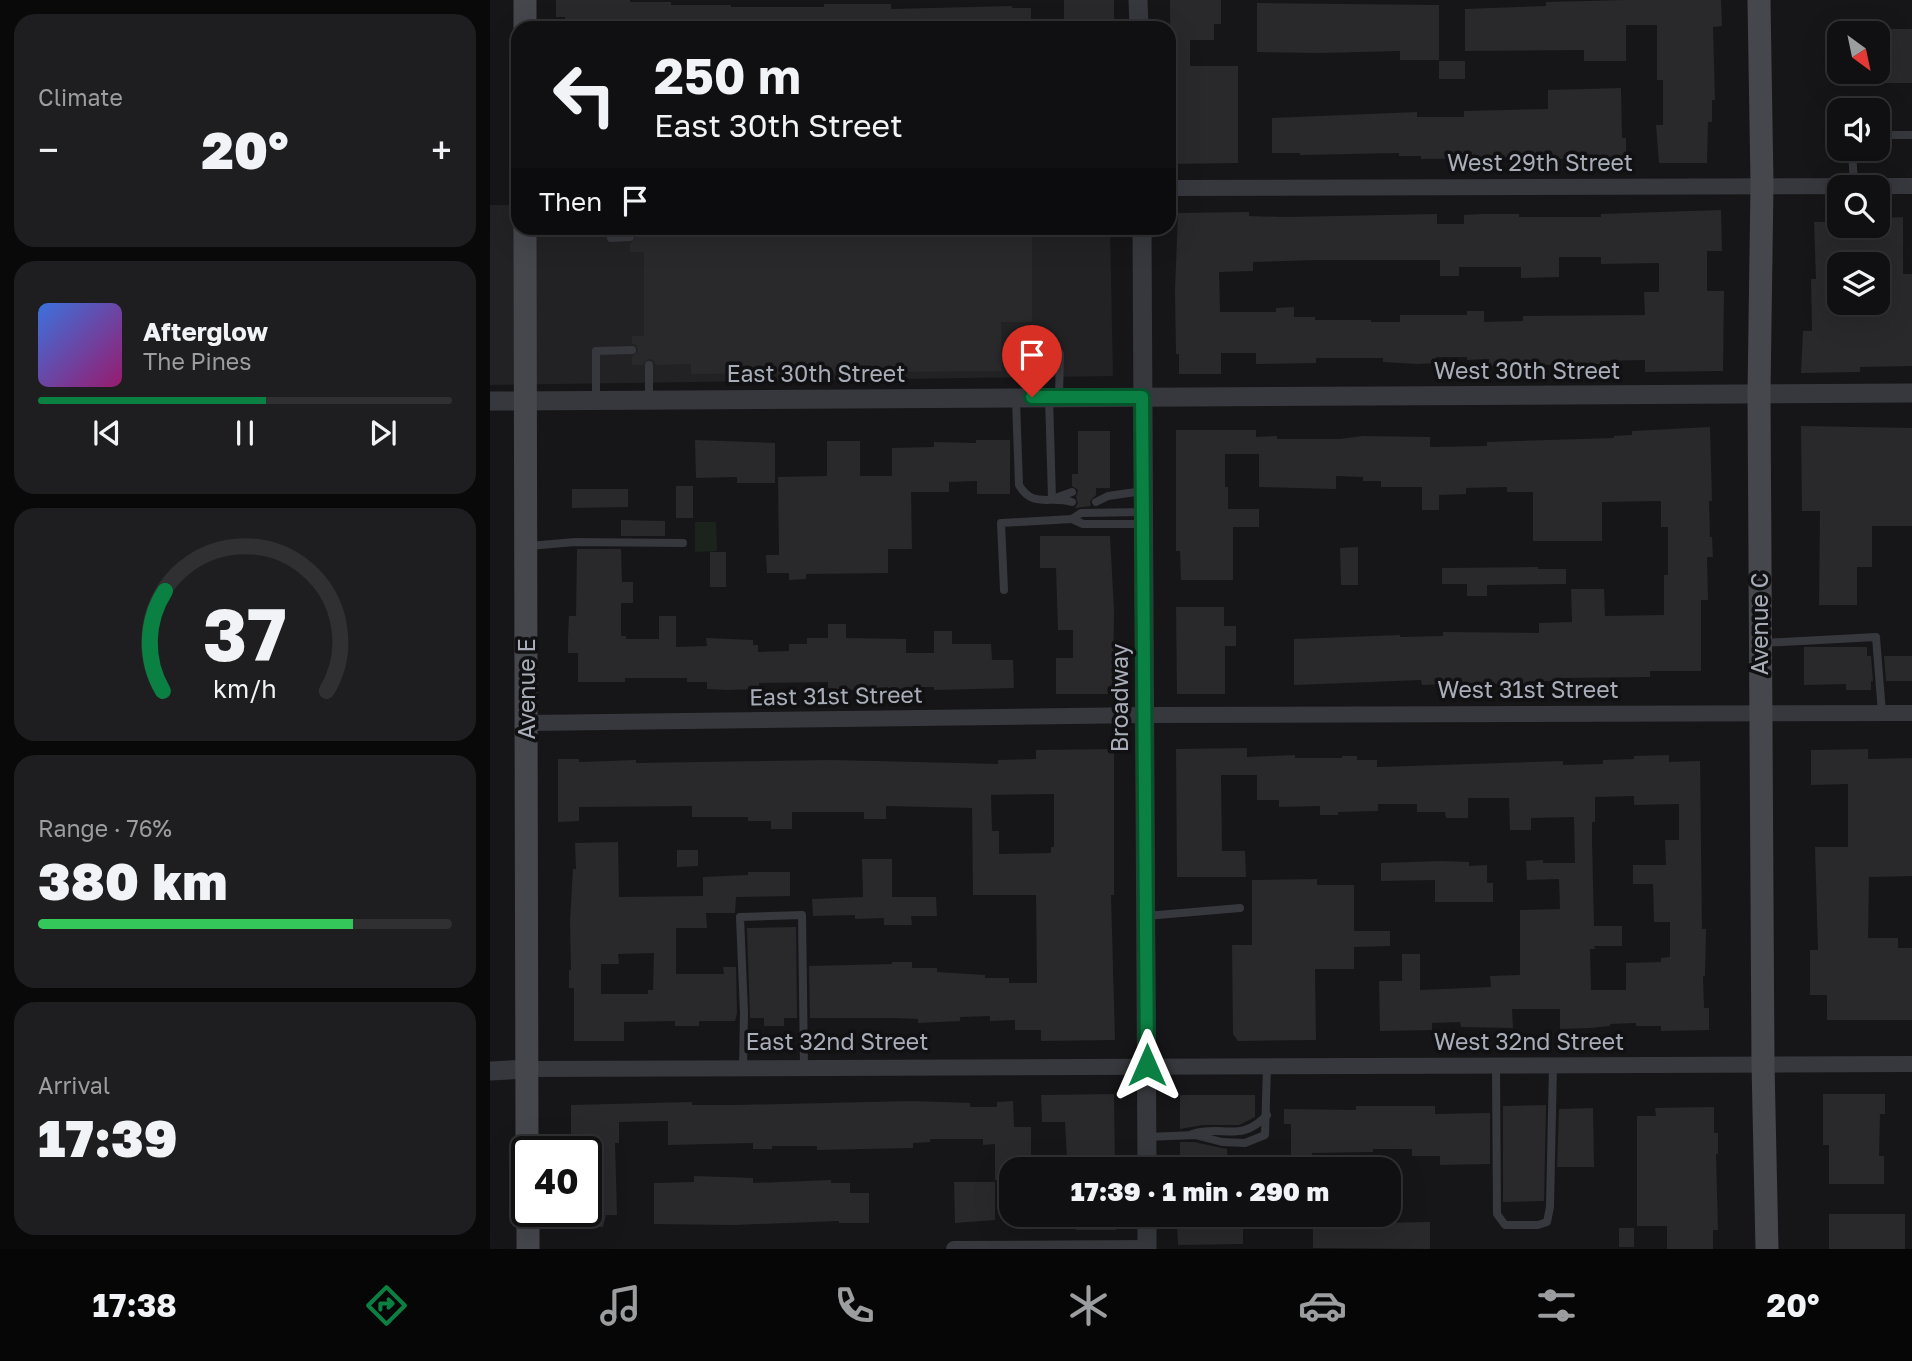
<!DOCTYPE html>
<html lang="en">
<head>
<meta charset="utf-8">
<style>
	body { margin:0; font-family:"Golos Text",sans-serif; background:#1e1e20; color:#f1f3f6; height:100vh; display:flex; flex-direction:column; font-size:26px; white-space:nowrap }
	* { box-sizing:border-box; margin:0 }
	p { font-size:23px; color:#9c9d9f }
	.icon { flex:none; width:38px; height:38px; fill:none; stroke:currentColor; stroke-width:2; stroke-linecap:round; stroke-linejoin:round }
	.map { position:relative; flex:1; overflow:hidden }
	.side { display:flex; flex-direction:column; gap:14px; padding:14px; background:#09090a; width:490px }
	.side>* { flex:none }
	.guide { position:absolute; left:21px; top:21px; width:665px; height:214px; border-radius:21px; box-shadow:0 7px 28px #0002,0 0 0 2px #303032; background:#101012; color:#f1f3f6; overflow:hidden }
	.needle { width:46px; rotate:147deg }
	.fabs { position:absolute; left:1337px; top:21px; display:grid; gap:14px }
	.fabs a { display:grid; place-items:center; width:63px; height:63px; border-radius:14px; background:#101012; box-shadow:0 7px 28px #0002,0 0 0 2px #303032; font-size:35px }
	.speed { position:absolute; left:21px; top:1136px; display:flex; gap:14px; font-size:35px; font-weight:700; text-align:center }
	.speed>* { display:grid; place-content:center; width:91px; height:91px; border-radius:50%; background:#101012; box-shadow:0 7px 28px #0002,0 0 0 2px #303032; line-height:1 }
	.speed .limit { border:4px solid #111; border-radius:10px; background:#fff; color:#111 }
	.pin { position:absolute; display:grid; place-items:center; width:60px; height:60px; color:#fff; margin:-72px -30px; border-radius:50% 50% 50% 0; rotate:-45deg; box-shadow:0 0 7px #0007 }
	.pin .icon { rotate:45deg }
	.me { position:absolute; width:77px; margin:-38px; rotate:0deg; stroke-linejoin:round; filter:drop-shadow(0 0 5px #0008) }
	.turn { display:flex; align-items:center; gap:24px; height:147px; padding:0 28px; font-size:32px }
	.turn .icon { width:91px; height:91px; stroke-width:2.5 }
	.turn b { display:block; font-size:49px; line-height:60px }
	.then { display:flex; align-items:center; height:66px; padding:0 28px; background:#0003; gap:14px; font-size:26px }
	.big { font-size:52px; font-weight:800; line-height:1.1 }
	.side .widget { flex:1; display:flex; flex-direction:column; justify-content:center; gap:10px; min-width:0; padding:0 24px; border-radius:21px; background:#1e1e20 }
	.side .dial { align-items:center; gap:0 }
	.dial svg { height:182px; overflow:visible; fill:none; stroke:#303032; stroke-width:7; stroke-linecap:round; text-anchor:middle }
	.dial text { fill:#f1f3f6; stroke:none }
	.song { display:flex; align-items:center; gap:21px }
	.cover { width:84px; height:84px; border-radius:10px; background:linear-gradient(135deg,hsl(220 70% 55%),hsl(320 70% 35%)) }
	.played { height:7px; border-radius:4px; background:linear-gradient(90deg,#0b8043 55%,#303032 55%) }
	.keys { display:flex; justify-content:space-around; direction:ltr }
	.heat { display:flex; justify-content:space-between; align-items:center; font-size:38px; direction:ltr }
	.charge { height:10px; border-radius:5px; background:linear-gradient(90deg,#34c759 76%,#303032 0) }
	.trip { position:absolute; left:509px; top:1157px; width:402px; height:70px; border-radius:21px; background:#101012; box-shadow:0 7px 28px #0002,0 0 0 2px #303032; font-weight:800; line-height:70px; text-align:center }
	.tab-bar { display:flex; height:112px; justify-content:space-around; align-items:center; background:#060607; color:#9c9d9f }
	.tab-bar .icon { width:49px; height:49px }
	.tab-bar .current { color:#0b8043 }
	.tab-bar b { font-size:32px; color:#f1f3f6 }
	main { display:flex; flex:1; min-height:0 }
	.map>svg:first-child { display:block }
</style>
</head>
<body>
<main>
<section class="side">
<div class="widget"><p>Climate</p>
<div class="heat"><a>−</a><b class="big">20°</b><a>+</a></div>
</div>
<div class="widget">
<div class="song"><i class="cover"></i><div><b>Afterglow</b><p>The Pines</p></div></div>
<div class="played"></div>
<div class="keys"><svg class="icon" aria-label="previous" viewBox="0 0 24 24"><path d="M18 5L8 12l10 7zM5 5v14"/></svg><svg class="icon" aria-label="pause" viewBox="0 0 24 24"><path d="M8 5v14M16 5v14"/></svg><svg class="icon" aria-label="next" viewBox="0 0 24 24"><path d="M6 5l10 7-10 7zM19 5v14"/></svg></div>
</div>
<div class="widget dial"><svg viewBox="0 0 100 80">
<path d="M14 69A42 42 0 1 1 86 69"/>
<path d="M14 69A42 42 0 0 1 15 25" stroke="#0b8043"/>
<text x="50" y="56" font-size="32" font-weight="700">37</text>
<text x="50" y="72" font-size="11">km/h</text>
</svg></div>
<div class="widget"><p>Range · 76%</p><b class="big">380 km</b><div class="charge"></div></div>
<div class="widget"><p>Arrival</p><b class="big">17:39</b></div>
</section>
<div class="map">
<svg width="1422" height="1249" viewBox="0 0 1422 1249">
	<rect width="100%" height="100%" fill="#161618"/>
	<path fill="#222225" d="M0 205H28V228H620L623 376 0 385Z"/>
	<path fill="#1c231d" d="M205 522H226L227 551 205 552Z"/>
	<g fill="#29292c" fill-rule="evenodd">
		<path d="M66 0H140V2H181V5H241V7H334V4H401V9L522 6V8H541V28H75V17H66Z"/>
		<rect x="574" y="0" width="50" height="28"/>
		<path d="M680 0H731V24H724V40H700V66H748V163L681 164Z"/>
		<path d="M1136 0H1231L1232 26 1223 27 1225 100H1222V122H1218L1217 163H1169L1166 125H1173V80H1167V25H1136V61H1094V50L975 51V9L1056 6V2Z"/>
		<path d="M767 3 949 5V60H910V51L830 53 767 52Z"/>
		<rect x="1388" y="29" width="34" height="54"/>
		<rect x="949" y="61" width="26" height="18"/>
		<path d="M1131 88 1132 138H1136V158L1056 159V157H1034L931 159V156H909V153L810 155V153H782V118L927 112V117H974V111L1058 109V90Z"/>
		<path d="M1231 210 1232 251H1217V291H1234L1233 371 1155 372V360L1110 361V364L999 366V359L977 360V357H946V363L928 364 893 362V358H826V363L766 364V353H731V374H689V354H686L685 290 688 213 759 212V216L795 217 947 214V224H974V215L992 214H1029V217H1111V214ZM1069 257H1111V264L1169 263V292H1154L1155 315 1033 316V321L994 322V311H977V315H910V322H881V320H825V317H804V307L786 308V312H730L729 272 763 271V262L826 260H950V276H969V267H1031V278L1069 277Z"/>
		<path d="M1413 217V274H1422V366L1370 367V372L1311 373 1313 331H1322L1321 279H1326L1324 222H1349V226H1394V218ZM1349 264H1388V310H1349Z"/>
		<path d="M140 228H542V322H511L512 371 201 374V364L166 365 163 360 158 359 152 365H142V357L148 351 147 346 142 343V336H154V252H140V244L146 237Z"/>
		<path d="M1311 426 1422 428V526H1382V567H1367V605H1329L1330 511H1312Z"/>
		<path d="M1220 427 1222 501H1219L1220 537H1222L1223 557H1217L1218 600H1211V671H1160V677L1071 678V681H1039V685L981 683 932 685 931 680 804 685V639L910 635V637L953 636V632L1049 633V623L1082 622 1081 589H1114L1115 616 1174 615V575H1178V527H1171V501L1112 502V541H1043V492H1017V487L976 488V494L949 495V510H932V487H891V481H873V477L846 476V489L769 487V454H735V487H738V509H769V527H743V580H691L690 551H686V430H766V437L787 436V439H849L873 436 940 437V447L997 446V442L1124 438V436L1142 435V431Z"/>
		<path d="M588 431H620V488H606V495L600 501 601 506 585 508 588 503 586 497 588 490 582 486V474H588Z"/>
		<path d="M205 440 285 443V483H247V477L206 478Z"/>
		<path d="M486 440H520V494H487V481L459 482V492H421L422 549H398V573L316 574V579L299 580V573H277L276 555H289L288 477 337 476V441H370V476H402V448L444 447V442L486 443Z"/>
		<rect x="186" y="486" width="17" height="32"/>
		<path d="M82 489H138V507L82 508Z"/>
		<path d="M131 520 175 521V536H131Z"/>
		<path d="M550 536H620L624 610 623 694H566V658H583V630H568L566 568H550Z"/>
		<path d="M868 547V585H851L850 548Z"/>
		<path d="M87 549H131L132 582H143V603H131V636H136V639H169V616H186V647L217 646 216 638 263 640V645H268V652L299 651V644H317V638H338V624H356V638L416 639V653H444V631H462V644H501L502 660H523L524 688 444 690V687H417V689L356 690 338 688V682L269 683V689L237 690 217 689V682H197V678H135V682H88V653H78V636L79 616H86Z"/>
		<rect x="220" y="552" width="16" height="35"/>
		<path d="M1048 567V569H1076V584L997 585V596H977V584H952V568Z"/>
		<path d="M686 607H734V626H746V646H735V694H687Z"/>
		<path d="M1314 647H1377V656H1381L1383 681H1381V690H1356V684L1314 685Z"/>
		<path d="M1394 656H1422V681H1396Z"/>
		<path d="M757 748V757L805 755V758H852V756H867V760H887V767L1073 761V765L1113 764V760L1144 759V756L1179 755V762L1210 761 1212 929H1216L1215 976H1213L1214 1008H1219V1030L1171 1031V1026H1146V1023L1120 1024V1026L1101 1028 1070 1029V1009H1022L1023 1028 971 1027 970 1022 942 1023V1030L890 1031 889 981H912V954H930V990L1001 987 1000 976 1030 975V910L1070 909 1069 879 1037 880 1036 861 1053 860V863H1085L1084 817 1041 818V830H1020L1019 798H978V818H956L955 812H927V804H888V811L848 812V815H830V806L789 807V800H767V775H731L732 851H755L756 877H687L686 749ZM1144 796V805L1189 804V840H1175L1176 865H1143V884H1163L1164 922H1180V957L1171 958V962L1136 963V990H1101L1100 949H1105L1104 946H1132V926H1104L1102 840V822H1105V797Z"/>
		<path d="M624 749V895H621L625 1040 551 1041V1030H525V1020L500 1021V1016L470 1017V1021L428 1023V1019L406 1018H320L319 966 402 964V962H422V968H447V972L495 975V978H519V983H547L546 895H483L482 808 396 806V819H374V812H302V829H281V821H258V817H202V806L89 807V821L68 822V759H89V762L146 760V763L342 760 508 764V760L546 759V750ZM564 794V847H561V853L509 854V831H502L501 795Z"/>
		<path d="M1378 749V759L1422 758V876L1379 877 1378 938H1408V948H1422V1020H1337V995H1320V950H1328L1325 847H1358V784L1321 785V750Z"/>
		<path d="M128 842 129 897 213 896V877L258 875V872H300V896L246 897 245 913H216L217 928H186V974H234L233 967H246L247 1013 245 1021H209V1026H185V1021L134 1022V1041H84V988H79V970H81L80 921 83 869H86L85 843ZM164 953 163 990H158V994H111V964H129L128 954Z"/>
		<path d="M187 850H208V866L187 867Z"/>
		<path d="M372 859H402V897H446L447 916H421L422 925H394V918L365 919V915L323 916 322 899 373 897Z"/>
		<path d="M952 861 979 862V866L997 865V883H1003V902H945V880L891 881V863Z"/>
		<path d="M827 879V885H864V931H900V946L864 947V969H825L826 1040 748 1041 743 1034 742 945H762V880Z"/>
		<path d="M306 927 307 1018H294V1026H274V1018H260L257 928Z"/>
		<path d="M624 1094 625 1169H582V1157H577L575 1122H552L551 1095Z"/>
		<path d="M1333 1094H1395V1114H1390L1389 1156H1394V1184H1339V1145H1333Z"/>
		<path d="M690 1095H765V1117L749 1125H713L690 1129Z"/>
		<path d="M423 1101 480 1103V1107H507V1102L523 1101 524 1127H541V1156H524L522 1179 505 1180V1144L493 1145V1139H440V1142L423 1143V1148L327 1150V1146H282V1149H263V1143L178 1145V1121L129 1122V1143H125L127 1215H116L113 1227 86 1228V1211H96V1152H81V1105L202 1102V1105H246Z"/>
		<path d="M1056 1105 1054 1201 1013 1202V1106Z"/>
		<path d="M866 1106H945V1114L1000 1113V1164L950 1165V1156H922V1149H883V1152L822 1153V1157H801V1124H794V1109L866 1110Z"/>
		<path d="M1224 1107V1133H1228V1154H1226L1228 1230H1223V1249H1177V1226H1147V1116H1166L1165 1108Z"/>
		<path d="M1103 1108 1104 1167H1067L1069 1109Z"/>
		<path d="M690 1142H704L737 1149 738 1168 690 1169Z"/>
		<path d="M204 1176 263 1178V1183L341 1180V1183H360V1193H379V1223H349V1221L244 1225 164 1224V1183L204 1182Z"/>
		<path d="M464 1182H505V1220L465 1223Z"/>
		<rect x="586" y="1214" width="40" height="16"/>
		<path d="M692 1214H741V1222H753V1244L688 1245 687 1223H692Z"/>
		<rect x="1339" y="1214" width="76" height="35"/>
		<path d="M863 1215H884V1223L940 1222V1249L823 1248V1229L864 1228Z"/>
		<rect x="1129" y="1228" width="15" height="19"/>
	</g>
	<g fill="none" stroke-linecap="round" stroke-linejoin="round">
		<g stroke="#37383d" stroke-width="8">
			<path d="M1388 135H1422"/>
			<path d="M1362 149 1364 186"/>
			<path d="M121 228V238L140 237"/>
			<path d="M529 354H570L569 397"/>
			<path d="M159 365V399"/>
			<path d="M559 397 562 499"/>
			<path d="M106 399V351L142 350"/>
			<path d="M526 400 529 485C543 509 559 495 582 502"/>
			<path d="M568 497 582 492"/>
			<path d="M606 502 618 496 653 491"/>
			<path d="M582 519 593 524H653"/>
			<path d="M39 546 85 542 193 543"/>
			<path d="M514 590 511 523 582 519 591 513 653 512"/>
			<path d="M1273 643 1386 637 1392 713"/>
			<path d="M656 916 750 908"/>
			<path d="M1006 1065 1007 1214 1015 1225H1048L1057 1222 1060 1207 1063 1065"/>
			<path d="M253 1067 254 1013 250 917 312 915 314 1067"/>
			<path d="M702 1134C733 1124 750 1144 777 1115"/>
			<path d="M657 1137 705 1135 732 1142 755 1143 775 1135 777 1065"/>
		</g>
		<g stroke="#37383d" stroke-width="16">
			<path d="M679 188 1422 186"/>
			<path d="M38 723 654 715 1422 713"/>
			<path d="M37 1069 1422 1064"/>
			<path d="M464 1249 657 1248"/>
		</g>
		<g stroke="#37383d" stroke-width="19">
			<path d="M648 0 649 28"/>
			<path d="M652 228 657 1169"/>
			<path d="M0 401 1422 393"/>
			<path d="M0 1071 37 1069"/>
			<path d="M657 1249V1214"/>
		</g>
		<g stroke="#45474d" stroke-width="23">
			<path d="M1269 0 1272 184 1269 394 1273 1064 1277 1249"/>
			<path d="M35 28V0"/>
			<path d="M35 228 37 1152"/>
			<path d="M38 1211V1249"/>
		</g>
	</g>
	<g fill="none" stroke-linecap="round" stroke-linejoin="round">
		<defs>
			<path id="route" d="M542 397H652L657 1065"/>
		</defs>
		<use href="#route" stroke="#07532c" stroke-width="18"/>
		<use href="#route" stroke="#0b8043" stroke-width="12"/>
	</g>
	<g text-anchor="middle" stroke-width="7" stroke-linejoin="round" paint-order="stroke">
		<g font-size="23" fill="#a8adb8" stroke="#111113">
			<text x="1050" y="171">West 29th Street</text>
			<text x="1037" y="379">West 30th Street</text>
			<text x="326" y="382">East 30th Street</text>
			<text transform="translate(1270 624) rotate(-90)" y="8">Avenue C</text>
			<text transform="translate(37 689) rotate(-90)" y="8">Avenue E</text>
			<text x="1038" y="698">West 31st Street</text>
			<text transform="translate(346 696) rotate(-1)" y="8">East 31st Street</text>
			<text transform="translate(630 698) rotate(-90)" y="8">Broadway</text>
			<text x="347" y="1050">East 32nd Street</text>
			<text x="1039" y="1050">West 32nd Street</text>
		</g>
	</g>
</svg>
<div class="fabs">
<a><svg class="needle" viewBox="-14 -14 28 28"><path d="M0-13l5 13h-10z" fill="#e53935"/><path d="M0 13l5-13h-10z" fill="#9c9d9f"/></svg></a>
<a><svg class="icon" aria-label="sound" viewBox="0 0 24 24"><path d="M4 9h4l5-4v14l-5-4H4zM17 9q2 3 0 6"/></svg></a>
<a><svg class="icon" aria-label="search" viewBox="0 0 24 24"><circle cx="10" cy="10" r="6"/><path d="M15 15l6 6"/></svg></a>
<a><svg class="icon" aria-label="layers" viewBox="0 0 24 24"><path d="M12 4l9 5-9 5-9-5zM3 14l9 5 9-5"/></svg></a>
</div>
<div class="speed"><div class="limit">40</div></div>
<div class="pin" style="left:542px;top:397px;background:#d93025"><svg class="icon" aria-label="arrive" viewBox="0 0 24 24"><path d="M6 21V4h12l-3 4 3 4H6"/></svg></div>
<svg class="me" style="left:657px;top:1065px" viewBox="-20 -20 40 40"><path d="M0-17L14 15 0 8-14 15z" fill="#0b8043" stroke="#fff" stroke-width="4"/></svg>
<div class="trip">17:39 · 1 min · 290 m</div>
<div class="guide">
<div class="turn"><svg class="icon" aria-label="left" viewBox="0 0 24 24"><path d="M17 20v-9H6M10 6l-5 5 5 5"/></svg><div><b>250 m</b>East 30th Street</div></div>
<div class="then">Then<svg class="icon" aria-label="arrive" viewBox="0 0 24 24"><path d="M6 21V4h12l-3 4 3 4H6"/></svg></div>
</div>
</div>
</main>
<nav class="tab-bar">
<b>17:38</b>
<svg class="icon current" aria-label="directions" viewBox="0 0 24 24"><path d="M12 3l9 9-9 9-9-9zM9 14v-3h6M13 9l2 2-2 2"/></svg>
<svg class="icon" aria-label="music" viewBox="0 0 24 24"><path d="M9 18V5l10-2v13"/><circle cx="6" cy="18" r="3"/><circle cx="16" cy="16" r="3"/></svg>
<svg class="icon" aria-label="phone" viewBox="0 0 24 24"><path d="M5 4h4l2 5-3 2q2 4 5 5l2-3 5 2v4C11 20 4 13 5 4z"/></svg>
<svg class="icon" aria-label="climate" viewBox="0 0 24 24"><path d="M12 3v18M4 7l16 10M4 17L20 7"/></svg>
<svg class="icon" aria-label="car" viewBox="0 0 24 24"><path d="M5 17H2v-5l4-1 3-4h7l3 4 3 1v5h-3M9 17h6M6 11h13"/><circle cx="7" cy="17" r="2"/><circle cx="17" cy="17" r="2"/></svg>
<svg class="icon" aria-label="filters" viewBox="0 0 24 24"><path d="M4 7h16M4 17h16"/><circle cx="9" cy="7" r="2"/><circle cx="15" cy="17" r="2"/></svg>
<b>20°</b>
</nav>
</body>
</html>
